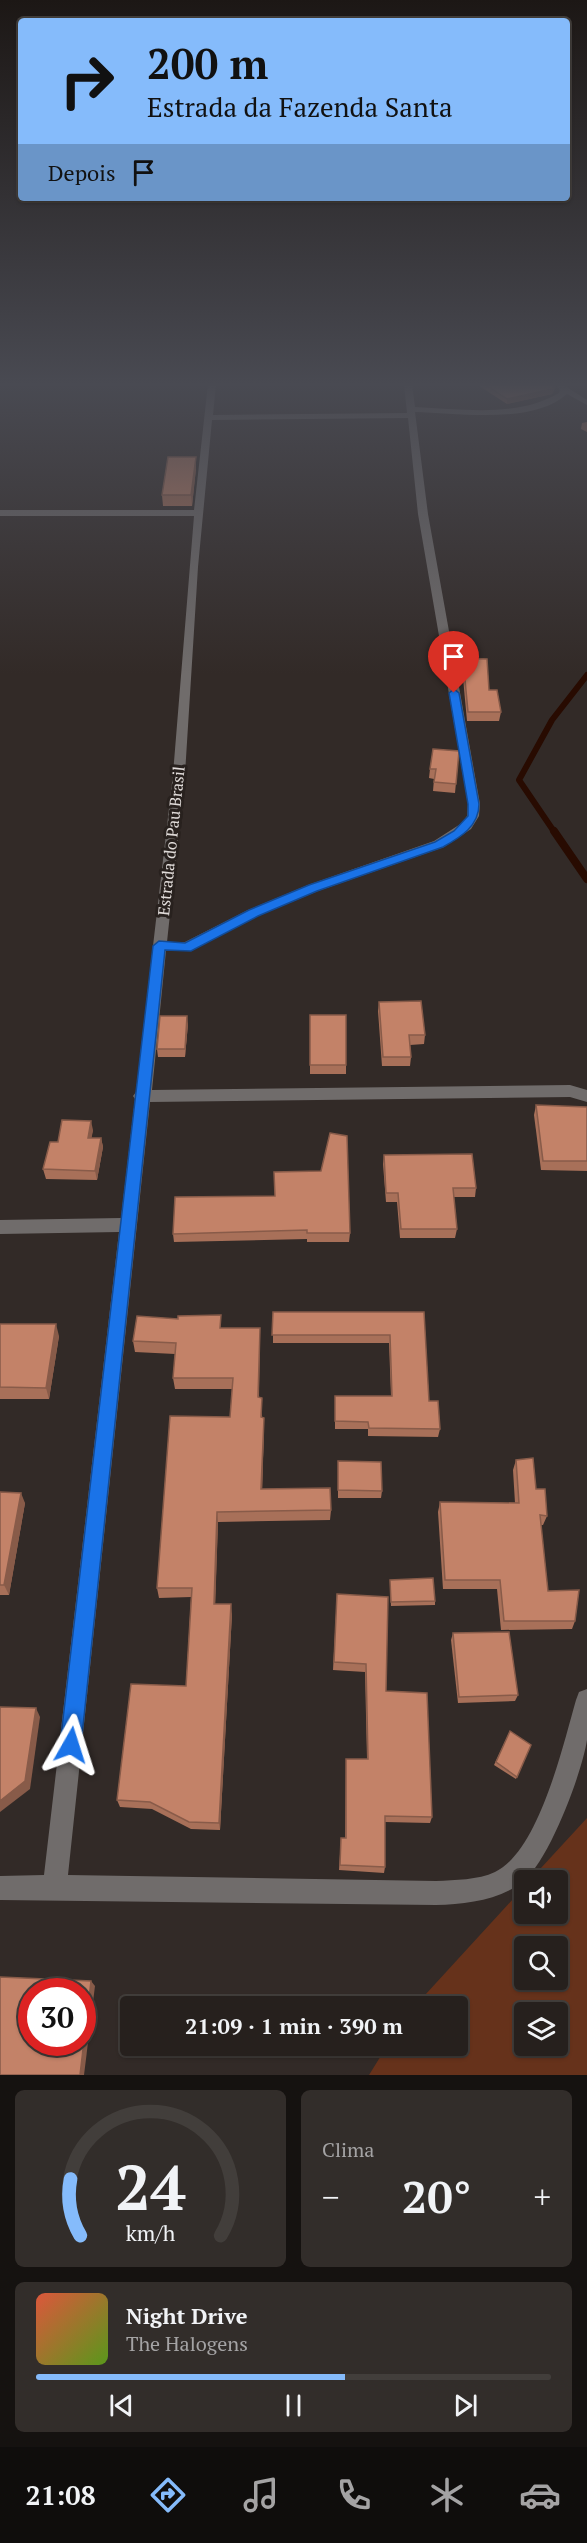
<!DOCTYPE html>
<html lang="pt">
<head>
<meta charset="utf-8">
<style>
	body { margin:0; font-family:"PT Serif",serif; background:#322d2a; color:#f1f3f6; height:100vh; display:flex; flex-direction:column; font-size:22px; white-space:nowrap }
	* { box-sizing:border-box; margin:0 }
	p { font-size:20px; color:#a4a3a4 }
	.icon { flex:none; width:33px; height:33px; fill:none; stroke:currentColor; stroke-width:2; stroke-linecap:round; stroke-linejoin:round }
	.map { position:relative; height:2075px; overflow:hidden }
	.sheet { display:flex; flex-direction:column; gap:15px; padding:15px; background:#151210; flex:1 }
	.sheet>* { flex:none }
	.guide { position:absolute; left:18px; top:18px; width:552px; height:183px; border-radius:6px; box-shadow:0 2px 4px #0004,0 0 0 2px #423e3b; background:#85bbfb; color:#111; overflow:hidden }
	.buttons { position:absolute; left:514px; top:1870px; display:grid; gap:12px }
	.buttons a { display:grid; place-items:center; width:54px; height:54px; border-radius:6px; background:#26201d; box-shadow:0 2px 4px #0004,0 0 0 2px #423e3b; font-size:30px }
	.speed { position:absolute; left:18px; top:1978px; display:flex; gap:12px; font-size:30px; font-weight:700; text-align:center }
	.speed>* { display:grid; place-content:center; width:78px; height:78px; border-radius:50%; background:#26201d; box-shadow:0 2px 4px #0004,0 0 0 2px #423e3b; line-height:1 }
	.speed .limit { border:9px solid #d22; background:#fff; color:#111 }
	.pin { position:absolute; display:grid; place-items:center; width:51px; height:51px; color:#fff; margin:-62px -26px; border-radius:50% 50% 50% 0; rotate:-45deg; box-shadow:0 0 6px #0007 }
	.pin .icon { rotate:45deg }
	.me { position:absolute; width:66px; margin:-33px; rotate:6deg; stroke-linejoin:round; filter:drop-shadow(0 0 4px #0008) }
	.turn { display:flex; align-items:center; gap:21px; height:126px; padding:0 30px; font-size:27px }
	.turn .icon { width:78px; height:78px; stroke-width:2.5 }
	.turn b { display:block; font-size:42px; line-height:51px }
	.then { display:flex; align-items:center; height:57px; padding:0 30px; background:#0003; gap:12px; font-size:22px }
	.big { font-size:45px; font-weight:600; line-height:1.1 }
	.sheet .card { flex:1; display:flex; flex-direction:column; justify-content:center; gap:9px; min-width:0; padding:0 21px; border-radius:9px; background:#322d2a }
	.sheet .dial { align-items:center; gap:0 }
	.dial svg { height:156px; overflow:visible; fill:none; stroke:#423e3b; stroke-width:7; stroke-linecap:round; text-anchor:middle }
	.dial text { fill:#f1f3f6; stroke:none }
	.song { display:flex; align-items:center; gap:18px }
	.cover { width:72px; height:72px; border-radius:9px; background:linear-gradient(135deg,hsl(10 70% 55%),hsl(90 70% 35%)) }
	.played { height:6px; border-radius:3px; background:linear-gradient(90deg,#85bbfb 60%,#423e3b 60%) }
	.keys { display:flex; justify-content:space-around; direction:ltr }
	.heat { display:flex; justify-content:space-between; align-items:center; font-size:33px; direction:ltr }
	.sheet .tiles { flex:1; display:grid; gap:15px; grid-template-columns:1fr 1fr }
	.card:last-child { grid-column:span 2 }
	.trip { position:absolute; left:120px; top:1996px; width:348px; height:60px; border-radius:6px; background:#26201d; box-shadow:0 2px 4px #0004,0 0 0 2px #423e3b; font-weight:600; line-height:60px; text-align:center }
	.dock { display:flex; height:96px; justify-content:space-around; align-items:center; background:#0f0d0c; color:#a4a3a4 }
	.dock .icon { width:42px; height:42px }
	.dock .active { color:#85bbfb }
	.dock b { font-size:27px; color:#f1f3f6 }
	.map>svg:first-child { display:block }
</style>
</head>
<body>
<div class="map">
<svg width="587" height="2075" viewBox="0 0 587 2075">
	<rect width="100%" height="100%" fill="#322a27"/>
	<path fill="#66321b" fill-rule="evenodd" d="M587 1818V2075H369L387 2046H458V2007H414L525 1886V1914H558V1881H529ZM525 1947H558V1980H525ZM525 2013H558V2046H525Z"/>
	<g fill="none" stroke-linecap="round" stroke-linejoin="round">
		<path stroke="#280b01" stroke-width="6" d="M555 833 519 780 552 720 587 675"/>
		<path stroke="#280b01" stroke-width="8" d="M554 831 587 879"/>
		<path fill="#706c6b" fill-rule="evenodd" d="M208 384H216L213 415 407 413 404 384H412L415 407C463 409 516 418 559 393L560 390 555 384H562L587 400V405L567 394C532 425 459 413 415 412L428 514 480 804 479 816 471 829 444 847 318 891 258 916 192 950 166 951 152 1090 570 1085 587 1090V1102L570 1097 150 1102 68 1875 436 1881C455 1880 478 1880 495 1872 539 1851 563 1745 576 1700L579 1692 587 1689C587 1705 587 1724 587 1740 582 1773 548 1865 520 1884 495 1901 465 1904 436 1905L0 1900V1876L44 1875 119 1232 0 1234V1220L121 1218 135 1099 133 1096 136 1092 173 774 194 516H0V510H194ZM408 418 418 514 468 804 467 816 462 823 434 841 308 885 248 910 185 942H167L185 774 198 567 212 420Z"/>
	</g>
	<g fill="#a87059">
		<path d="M476 384H556L555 388 552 394 507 404Z"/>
		<path d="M587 422V432L581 429 582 423Z"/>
		<path d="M196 468 192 506H163L162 495Z"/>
		<path d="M463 658 489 690 501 712 499 721H467L462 667Z"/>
		<path d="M459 751 455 793 433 791 434 779 429 778 430 769Z"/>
		<path d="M379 1002 425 1035 424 1044 410 1045 411 1057 410 1066H382L378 1011Z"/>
		<path d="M310 1015 346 1065V1074H310Z"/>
		<path d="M188 1024 185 1057H158L157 1049Z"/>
		<path d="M536 1105 587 1107V1171L541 1170 534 1115Z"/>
		<path d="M93 1130 91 1138H101L103 1147 97 1180 46 1179 43 1169 58 1142Z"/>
		<path d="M384 1155 476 1188 475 1197H453L457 1229 455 1238H400L397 1202H386L383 1164Z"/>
		<path d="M175 1197 350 1233 349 1242H307V1239L174 1242 173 1234Z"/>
		<path d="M273 1312H424L429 1401 440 1429 438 1437 368 1436V1429H335V1396H391L389 1343H273Z"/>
		<path d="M0 1324 59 1336 49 1399H0Z"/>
		<path d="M222 1328H260L259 1397 262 1398V1417L264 1418V1428L262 1489 331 1510 330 1520 218 1522 215 1604 232 1614 220 1830 191 1829 152 1809 120 1807 117 1800 186 1686 191 1597 159 1598 157 1588 230 1417 232 1389H175L173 1378 175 1354 135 1352 133 1341Z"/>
		<path d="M516 1460 536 1489 547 1516 543 1525H541L548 1591 575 1621 572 1629 501 1630 497 1589H443L438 1512 440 1502 515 1503 513 1470Z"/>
		<path d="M338 1461 382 1491 381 1498H338Z"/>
		<path d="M0 1492 25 1503 9 1595H0Z"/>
		<path d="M390 1580 435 1601V1605L391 1606Z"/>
		<path d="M337 1594 386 1691 432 1817 430 1823 385 1822V1867L384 1873 339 1870 341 1838H345L346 1759H367L365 1672 333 1670Z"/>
		<path d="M453 1633 518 1695 515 1701 458 1703 451 1640Z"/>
		<path d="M510 1731 531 1745 516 1779 494 1765Z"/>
	</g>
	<g fill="#885b49">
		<path d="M556 384 555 388 552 394 507 404V399Z"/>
		<path d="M196 457V468L192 506 191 495Z"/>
		<path d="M187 1016 188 1024 185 1057V1049Z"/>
		<path d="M91 1121 93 1130 90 1147 88 1138Z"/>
		<path d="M101 1138 103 1147 97 1180 95 1171Z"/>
		<path d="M56 1324 59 1336 49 1399 46 1388Z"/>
		<path d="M264 1418V1428L262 1499 261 1489Z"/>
		<path d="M21 1493 25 1503 9 1595 4 1585Z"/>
		<path d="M217 1512 218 1522 215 1613 214 1604Z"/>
		<path d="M231 1604 232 1614 220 1830 219 1823Z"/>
		<path d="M36 1708 40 1717 30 1789 0 1812V1801Z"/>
		<path d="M91 1981 95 1986 84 2075H80Z"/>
	</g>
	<g fill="#c38268" stroke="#885b49" stroke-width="1.5" fill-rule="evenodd">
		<path d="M484 384H555L552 389 507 399Z"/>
		<path d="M168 457H196L191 495H162Z"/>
		<path d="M463 658 487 659 489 690H497L501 712H468Z"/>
		<path d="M433 749 459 751 456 784 434 782 436 769H430Z"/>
		<path d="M421 1001 425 1035H409L411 1057H383L379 1002Z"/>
		<rect x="310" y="1015" width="36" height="50"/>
		<path d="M160 1016H187L185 1049H157Z"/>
		<path d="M536 1105 587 1107V1161H543Z"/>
		<path d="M62 1120 91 1121 88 1138H101L95 1171 43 1169 50 1142H58Z"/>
		<path d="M330 1133 347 1136 350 1233H307V1230L173 1234 175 1197 275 1196 274 1172 321 1171Z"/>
		<path d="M472 1154 476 1188H453L457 1229H401L398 1193H386L384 1155Z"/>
		<path d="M273 1312H424L429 1401H438L440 1429 369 1428 368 1422 335 1421V1396H392L390 1335H272Z"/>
		<path d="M221 1315 220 1328H260L258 1397 262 1398 261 1417 264 1418 261 1489 330 1488 331 1510 217 1512 214 1604H231L219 1823 189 1822 150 1802 117 1800 131 1684 186 1686 192 1588H157L170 1416 230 1417 233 1378H173L176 1343 133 1341 137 1316 178 1319V1316Z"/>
		<path d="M0 1324H56L46 1388 0 1387Z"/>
		<path d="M533 1458 536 1489H545L547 1516 540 1515 548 1591 579 1590 575 1621H504L500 1580H445L440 1502 519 1503 516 1460Z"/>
		<path d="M338 1461 381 1462 382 1491 338 1490Z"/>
		<path d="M0 1492 21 1493 4 1585H0Z"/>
		<path d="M433 1578 435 1601 391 1602 390 1580Z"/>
		<path d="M337 1594 388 1597 386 1691 427 1693 432 1817 385 1816V1867L340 1865 341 1838H346V1759H368L366 1664 334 1662Z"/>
		<path d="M509 1632 518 1695 459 1697 453 1633Z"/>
		<path d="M0 1707 36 1708 25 1781 0 1801Z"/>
		<path d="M510 1731 531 1745 517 1777 496 1762Z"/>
		<path d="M0 1977 91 1981 80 2075H0ZM32 1992H82V2043H32Z"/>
	</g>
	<linearGradient id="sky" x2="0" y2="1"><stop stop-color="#1c1715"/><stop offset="0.57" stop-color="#494a52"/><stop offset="1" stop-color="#494a52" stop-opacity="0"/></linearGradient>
	<rect width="587" height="674" fill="url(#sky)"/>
	<path fill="#1a73e8" stroke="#114b97" stroke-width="1.5" d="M454 689 459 693 479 804C479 826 461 837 443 847L317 891 258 916 191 951 165 950 81 1745 78 1753 71 1756 63 1753 60 1745 153 946 159 941 185 943 249 910 309 885 435 842 454 831 468 816V804L449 693Z"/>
	<g text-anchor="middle" stroke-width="6" stroke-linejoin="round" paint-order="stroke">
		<g font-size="16" fill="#e0dbd9" stroke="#28211e">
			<text transform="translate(171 841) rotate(-84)" y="6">Estrada do Pau Brasil</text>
		</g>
	</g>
</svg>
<div class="buttons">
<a><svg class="icon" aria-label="sound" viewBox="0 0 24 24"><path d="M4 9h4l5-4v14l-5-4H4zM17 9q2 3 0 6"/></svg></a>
<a><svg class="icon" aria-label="search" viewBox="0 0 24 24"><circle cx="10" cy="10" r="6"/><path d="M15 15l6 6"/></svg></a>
<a><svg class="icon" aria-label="layers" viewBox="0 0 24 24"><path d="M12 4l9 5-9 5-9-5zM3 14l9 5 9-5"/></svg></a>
</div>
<div class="speed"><div class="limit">30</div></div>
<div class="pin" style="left:454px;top:693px;background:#d93025"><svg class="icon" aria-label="arrive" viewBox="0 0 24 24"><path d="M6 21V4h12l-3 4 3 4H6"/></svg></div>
<svg class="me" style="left:71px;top:1745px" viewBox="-20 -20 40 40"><path d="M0-17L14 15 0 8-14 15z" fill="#1a73e8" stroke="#fff" stroke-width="4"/></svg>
<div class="trip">21:09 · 1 min · 390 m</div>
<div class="guide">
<div class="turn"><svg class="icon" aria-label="right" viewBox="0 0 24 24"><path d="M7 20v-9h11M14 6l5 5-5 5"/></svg><div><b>200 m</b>Estrada da Fazenda Santa</div></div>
<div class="then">Depois<svg class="icon" aria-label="arrive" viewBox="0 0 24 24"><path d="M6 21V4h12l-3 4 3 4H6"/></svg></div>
</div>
</div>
<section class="sheet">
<div class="tiles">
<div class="card dial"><svg viewBox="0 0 100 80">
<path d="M14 69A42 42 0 1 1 86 69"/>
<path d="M14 69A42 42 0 0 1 9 40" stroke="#85bbfb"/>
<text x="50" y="56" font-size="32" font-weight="700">24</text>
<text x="50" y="72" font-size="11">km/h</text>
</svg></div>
<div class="card"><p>Clima</p>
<div class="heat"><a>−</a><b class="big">20°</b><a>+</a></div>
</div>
<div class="card">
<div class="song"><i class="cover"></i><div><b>Night Drive</b><p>The Halogens</p></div></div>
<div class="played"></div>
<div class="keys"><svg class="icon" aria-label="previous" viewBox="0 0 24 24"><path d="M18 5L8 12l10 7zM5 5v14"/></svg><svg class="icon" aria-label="pause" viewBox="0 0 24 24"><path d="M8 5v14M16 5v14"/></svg><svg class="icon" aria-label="next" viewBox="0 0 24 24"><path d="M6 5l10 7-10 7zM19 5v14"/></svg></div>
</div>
</div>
</section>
<nav class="dock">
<b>21:08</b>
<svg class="icon active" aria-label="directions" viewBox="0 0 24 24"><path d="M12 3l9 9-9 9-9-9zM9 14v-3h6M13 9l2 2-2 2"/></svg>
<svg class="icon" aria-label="music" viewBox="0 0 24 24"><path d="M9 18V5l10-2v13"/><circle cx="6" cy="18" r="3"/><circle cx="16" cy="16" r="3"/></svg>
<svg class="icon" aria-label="phone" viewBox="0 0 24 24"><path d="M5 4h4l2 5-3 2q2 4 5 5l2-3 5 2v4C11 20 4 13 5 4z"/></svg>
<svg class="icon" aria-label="climate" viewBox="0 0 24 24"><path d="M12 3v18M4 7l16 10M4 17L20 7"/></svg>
<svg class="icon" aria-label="car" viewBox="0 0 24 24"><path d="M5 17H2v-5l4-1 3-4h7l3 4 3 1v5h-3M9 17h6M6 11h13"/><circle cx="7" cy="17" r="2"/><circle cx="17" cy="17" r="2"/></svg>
</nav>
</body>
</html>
